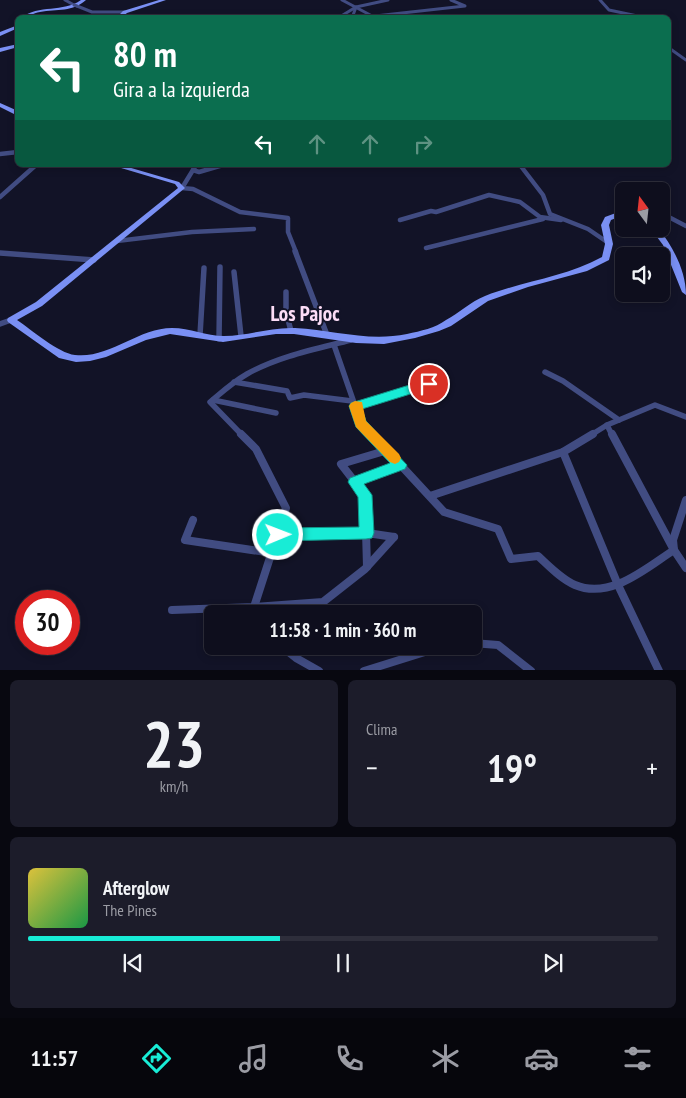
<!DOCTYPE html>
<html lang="es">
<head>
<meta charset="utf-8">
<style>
	body { margin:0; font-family:"PT Sans Narrow",sans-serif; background:#1c1c2a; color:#f1f3f6; height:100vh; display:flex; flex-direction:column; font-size:19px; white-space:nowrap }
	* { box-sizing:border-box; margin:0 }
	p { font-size:16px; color:#9b9ca4 }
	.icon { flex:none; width:28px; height:28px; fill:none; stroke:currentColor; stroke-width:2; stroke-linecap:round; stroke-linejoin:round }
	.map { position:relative; height:670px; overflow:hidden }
	.details { display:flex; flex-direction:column; gap:10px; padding:10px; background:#080810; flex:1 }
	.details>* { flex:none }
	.hud { position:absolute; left:15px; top:15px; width:656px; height:152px; border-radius:8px; box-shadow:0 2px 8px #0003,0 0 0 1px #2e2e3b; background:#0b6e4f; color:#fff; overflow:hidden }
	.needle { width:32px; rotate:345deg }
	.buttons { position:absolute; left:615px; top:182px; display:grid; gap:10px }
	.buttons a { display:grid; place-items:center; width:55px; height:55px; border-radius:8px; background:#0e0e1d; box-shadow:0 2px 8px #0003,0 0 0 1px #2e2e3b; font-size:25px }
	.speed { position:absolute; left:15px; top:590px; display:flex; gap:10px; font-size:25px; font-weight:700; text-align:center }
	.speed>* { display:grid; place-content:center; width:65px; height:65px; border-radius:50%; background:#0e0e1d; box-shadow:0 2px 8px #0003,0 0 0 1px #2e2e3b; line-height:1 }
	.speed .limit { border:8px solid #d22; background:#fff; color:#111 }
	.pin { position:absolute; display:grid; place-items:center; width:42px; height:42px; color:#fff; margin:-21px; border:2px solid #fff; border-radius:50%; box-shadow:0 1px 5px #0007 }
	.me { position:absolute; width:55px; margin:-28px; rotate:89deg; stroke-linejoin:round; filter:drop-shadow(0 0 4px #0008) }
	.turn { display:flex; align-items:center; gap:18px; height:105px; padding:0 15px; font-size:22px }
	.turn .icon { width:65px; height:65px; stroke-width:2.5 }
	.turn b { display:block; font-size:35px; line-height:42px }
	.lanes { display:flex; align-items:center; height:48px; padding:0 15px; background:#0003; justify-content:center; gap:25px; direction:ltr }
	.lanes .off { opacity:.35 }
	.big { font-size:38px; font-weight:800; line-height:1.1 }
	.details .card { flex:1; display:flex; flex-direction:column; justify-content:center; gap:8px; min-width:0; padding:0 18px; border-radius:8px; background:#1c1c2a }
	.details .dial { align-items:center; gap:0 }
	.dial b { font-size:65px; line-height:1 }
	.song { display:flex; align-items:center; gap:15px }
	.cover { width:60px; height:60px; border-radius:8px; background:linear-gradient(135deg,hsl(50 70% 55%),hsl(140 70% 35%)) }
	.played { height:5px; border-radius:2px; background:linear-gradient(90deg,#18ecd6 40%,#2e2e3b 40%) }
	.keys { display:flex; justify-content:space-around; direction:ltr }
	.heat { display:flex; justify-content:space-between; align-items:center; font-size:28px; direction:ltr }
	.details .tiles { flex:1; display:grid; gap:10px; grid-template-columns:1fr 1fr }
	.card:last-child { grid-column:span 2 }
	.trip { position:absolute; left:204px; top:605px; width:278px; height:50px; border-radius:8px; background:#0e0e1d; box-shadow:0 2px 8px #0003,0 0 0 1px #2e2e3b; font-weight:800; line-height:50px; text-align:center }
	.dock { display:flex; height:80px; justify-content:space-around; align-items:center; background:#06060c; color:#9b9ca4 }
	.dock .icon { width:35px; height:35px }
	.dock .on { color:#18ecd6 }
	.dock b { font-size:22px; color:#f1f3f6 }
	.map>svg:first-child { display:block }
</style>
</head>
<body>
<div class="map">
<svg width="686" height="671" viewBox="0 0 686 671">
	<rect width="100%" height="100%" fill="#121327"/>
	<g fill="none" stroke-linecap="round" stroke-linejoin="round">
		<g stroke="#414c82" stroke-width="3">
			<path d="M65 0 74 5"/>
			<path d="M342 0 374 17"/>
			<path d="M600 0 609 10 647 18"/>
			<path d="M77 6 92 12H125"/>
			<path d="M375 16 465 6 451 0"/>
			<path d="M338 18 356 7 388 0"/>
			<path d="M352 18 356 7"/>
			<path d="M669 48 686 60"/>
		</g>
		<g stroke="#414c82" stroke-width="4.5">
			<path d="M0 154 18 152"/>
			<path d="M196 165 182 188 193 189 240 212 288 218V232L296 252"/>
			<path d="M520 165 543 195 550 214 588 229 607 242"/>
			<path d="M193 170 199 172 223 165"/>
			<path d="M0 197 36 165"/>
			<path d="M661 213 686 226"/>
			<path d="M400 220 431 211 436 212 489 195 520 202 540 217 561 220"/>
			<path d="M117 241 192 232 254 229"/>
			<path d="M426 248 543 219"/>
		</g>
		<g stroke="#414c82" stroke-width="5.5">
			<path d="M295 251 327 335"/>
			<path d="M0 253 94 260"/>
			<path d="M234 272 241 336"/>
			<path d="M286 292V312L291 331"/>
			<path d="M0 324 11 320"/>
			<path d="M200 335 204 268"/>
			<path d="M219 339 220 267"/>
			<path d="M334 345 361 423 373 435"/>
			<path d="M545 372 563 381 619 420"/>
			<path d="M234 382 287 391 290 398 304 395 352 401"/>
			<path d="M213 400 276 413"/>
			<path d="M355 406 429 384"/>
			<path d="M607 425 612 435"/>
			<path d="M242 435 210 402C222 392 233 382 247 374 279 356 316 349 351 340"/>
			<path d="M591 435 607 425 655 405 686 417"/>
		</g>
		<g stroke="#414c82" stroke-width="8">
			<path d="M372 434 444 512 498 529 511 559 538 556C549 566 561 579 575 585 611 600 646 568 674 550L673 540 686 500"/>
			<path d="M612 434 674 550 686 568"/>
			<path d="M563 452 618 585 659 671"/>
			<path d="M355 482 400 465"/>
			<path d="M430 496 563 452 593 434"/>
			<path d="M193 520 185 540 272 553"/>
			<path d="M278 535 367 533 394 537"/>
			<path d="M367 567 365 495 341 464 388 450"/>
			<path d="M172 610 254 607 286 508 256 449 241 434"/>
			<path d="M256 614 254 607 323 602 365 569 394 537"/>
			<path d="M472 643 498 645 531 671"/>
			<path d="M281 646 296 658 319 671"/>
			<path d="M364 671 444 646"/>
		</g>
		<g fill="#7a90f4" fill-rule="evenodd">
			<path d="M81 0H86C73 12 57 9 40 12 33 13 28 18 21 18 39 4 63 13 81 0Z"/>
			<path d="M159 0H166L127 13 121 18H116L123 11Z"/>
			<path d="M18 25V28L0 36V32Z"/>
			<path d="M18 44V47L0 52V48Z"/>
			<path d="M0 103 18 111V116L0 107Z"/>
			<path d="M111 165H121L179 182 185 188 42 306 17 320C32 330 58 353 75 355 109 359 138 328 172 328 190 328 206 336 224 336 248 336 271 327 295 328 334 330 368 342 407 334 421 331 435 328 446 320 459 313 470 302 485 296 523 281 566 277 602 257L605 244 601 225 605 217 624 210V215L611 220 609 225 613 244 609 260 587 271 528 287 488 301 451 326 439 331 415 338 384 344 356 343 294 334H276L223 342 170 334 146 340 106 357 90 361 76 362 59 358 8 322 7 320 8 318 36 302 178 188 175 184Z"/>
			<path d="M651 229H659C673 247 686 271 686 295L682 292 663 245Z"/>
		</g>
		<path stroke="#414c82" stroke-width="3" d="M74 5 77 6"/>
	</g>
	<path fill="#18ecd6" stroke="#10998b" d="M429 379 433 381 435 384 433 387 362 409 366 421 407 465 405 469 364 484 372 495 374 533 372 538 366 539 278 541 272 539 270 535 272 530 278 528 359 527 358 497 348 482 350 478 390 463 356 427 349 406 351 403Z"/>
	<path fill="#f59e0b" d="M355 401 362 402 366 421 399 454 401 458 399 462 395 464 390 462 356 427 349 406 351 403Z"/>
	<g text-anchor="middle" stroke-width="4" stroke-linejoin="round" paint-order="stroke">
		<g font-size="21" font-weight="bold" fill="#fcddf7" stroke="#121327">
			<text x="305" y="321">Los Pajoc</text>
		</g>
	</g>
</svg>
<div class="buttons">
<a><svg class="needle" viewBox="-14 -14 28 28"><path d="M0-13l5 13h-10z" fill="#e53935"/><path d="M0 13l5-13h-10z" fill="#9b9ca4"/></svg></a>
<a><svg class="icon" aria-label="sound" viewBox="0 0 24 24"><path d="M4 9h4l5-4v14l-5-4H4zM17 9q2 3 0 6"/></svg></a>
</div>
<div class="speed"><div class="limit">30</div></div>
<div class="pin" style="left:429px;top:384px;background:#d93025"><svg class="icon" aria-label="arrive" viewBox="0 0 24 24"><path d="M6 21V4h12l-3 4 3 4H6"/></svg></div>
<svg class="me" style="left:278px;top:535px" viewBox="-20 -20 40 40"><circle r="17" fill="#18ecd6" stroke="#fff" stroke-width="3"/><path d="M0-11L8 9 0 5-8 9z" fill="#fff"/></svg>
<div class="trip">11:58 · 1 min · 360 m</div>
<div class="hud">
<div class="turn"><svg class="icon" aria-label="left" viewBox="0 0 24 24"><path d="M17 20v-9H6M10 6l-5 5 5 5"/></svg><div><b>80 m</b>Gira a la izquierda</div></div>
<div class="lanes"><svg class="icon" aria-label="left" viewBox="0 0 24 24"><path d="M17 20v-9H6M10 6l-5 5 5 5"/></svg><svg class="icon off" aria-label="ahead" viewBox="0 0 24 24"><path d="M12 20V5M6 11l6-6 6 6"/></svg><svg class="icon off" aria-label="ahead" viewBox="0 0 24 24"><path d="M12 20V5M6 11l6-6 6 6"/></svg><svg class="icon off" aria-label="right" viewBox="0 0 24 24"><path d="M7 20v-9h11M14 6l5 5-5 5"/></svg></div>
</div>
</div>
<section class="details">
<div class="tiles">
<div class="card dial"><b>23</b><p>km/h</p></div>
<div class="card"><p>Clima</p>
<div class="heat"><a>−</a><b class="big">19°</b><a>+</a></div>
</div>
<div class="card">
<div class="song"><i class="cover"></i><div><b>Afterglow</b><p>The Pines</p></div></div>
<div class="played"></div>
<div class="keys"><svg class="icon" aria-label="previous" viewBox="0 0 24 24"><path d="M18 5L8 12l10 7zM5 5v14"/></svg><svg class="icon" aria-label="pause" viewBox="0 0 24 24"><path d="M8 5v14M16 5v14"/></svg><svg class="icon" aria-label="next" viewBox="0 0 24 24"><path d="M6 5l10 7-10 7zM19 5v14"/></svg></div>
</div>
</div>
</section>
<nav class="dock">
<b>11:57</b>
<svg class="icon on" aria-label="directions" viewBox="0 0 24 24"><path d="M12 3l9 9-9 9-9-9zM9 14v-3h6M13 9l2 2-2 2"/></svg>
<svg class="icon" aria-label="music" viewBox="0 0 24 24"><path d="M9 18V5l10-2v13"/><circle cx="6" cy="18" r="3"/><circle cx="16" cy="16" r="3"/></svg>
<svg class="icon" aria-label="phone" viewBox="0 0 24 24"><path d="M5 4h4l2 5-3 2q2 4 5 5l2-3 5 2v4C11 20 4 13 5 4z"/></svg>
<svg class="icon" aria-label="climate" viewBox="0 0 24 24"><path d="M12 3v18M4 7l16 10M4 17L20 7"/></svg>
<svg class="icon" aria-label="car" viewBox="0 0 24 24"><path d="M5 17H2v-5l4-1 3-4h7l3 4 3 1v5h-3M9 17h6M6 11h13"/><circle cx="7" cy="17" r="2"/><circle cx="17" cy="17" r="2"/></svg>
<svg class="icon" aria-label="filters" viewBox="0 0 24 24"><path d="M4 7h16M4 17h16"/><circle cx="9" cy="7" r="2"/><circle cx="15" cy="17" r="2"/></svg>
</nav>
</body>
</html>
